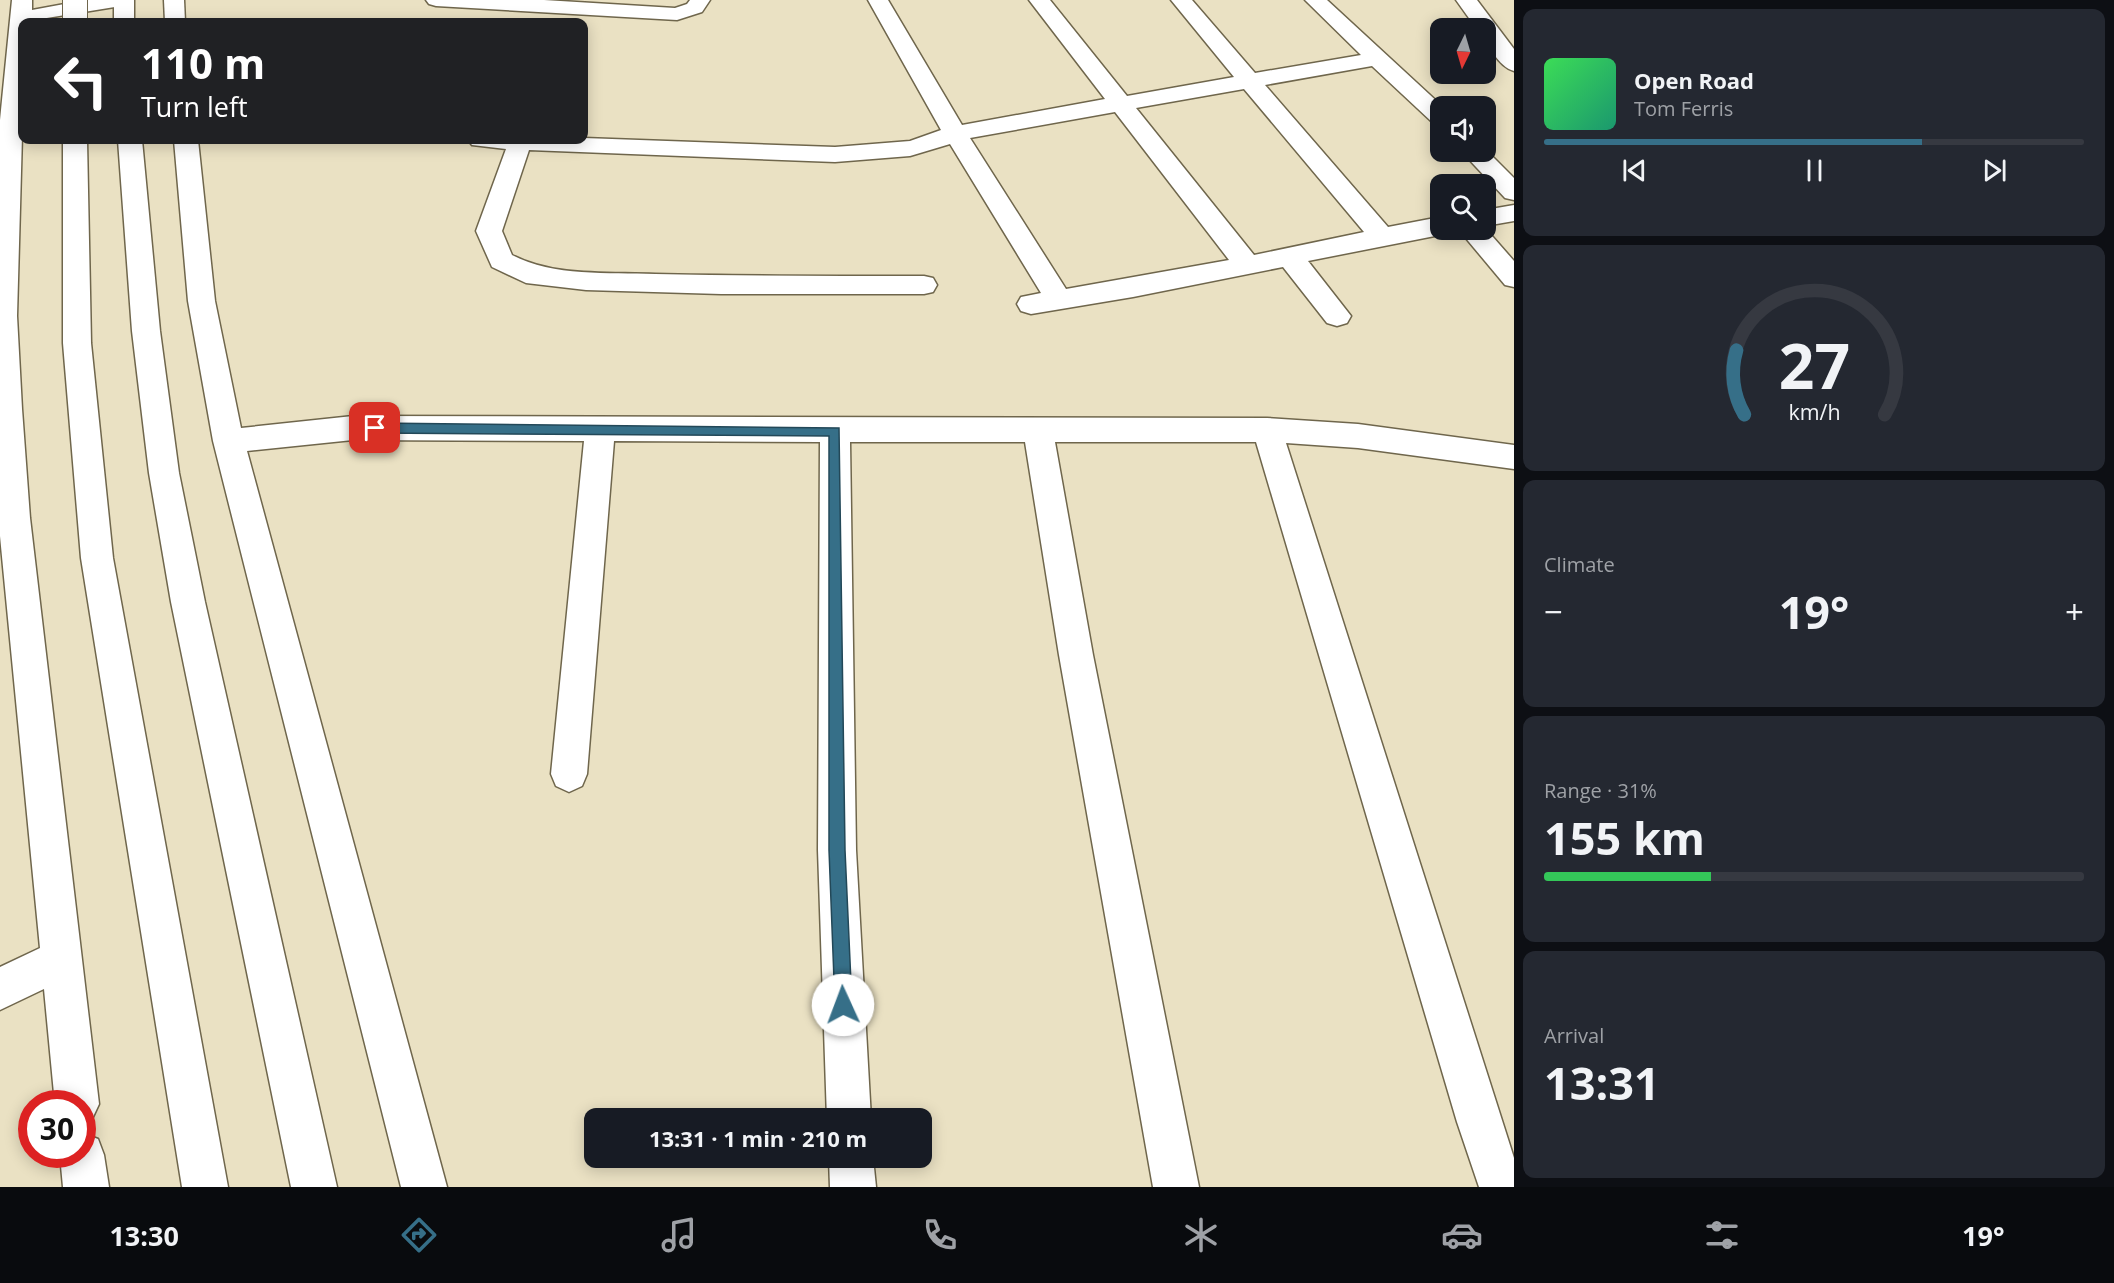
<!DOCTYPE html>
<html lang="en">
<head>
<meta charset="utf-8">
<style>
	body { margin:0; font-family:"Open Sans",sans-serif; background:#242831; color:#f1f3f6; height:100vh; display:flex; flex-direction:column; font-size:22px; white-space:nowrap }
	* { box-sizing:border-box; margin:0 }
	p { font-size:20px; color:#9ea1a6 }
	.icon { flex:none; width:33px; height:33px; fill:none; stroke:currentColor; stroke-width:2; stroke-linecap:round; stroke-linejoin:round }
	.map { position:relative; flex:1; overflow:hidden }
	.drawer { display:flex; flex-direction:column; gap:9px; padding:9px; background:#0d0f14; width:600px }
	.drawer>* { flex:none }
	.top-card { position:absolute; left:18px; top:18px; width:570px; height:126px; border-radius:12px; box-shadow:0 3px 15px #0003; background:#202124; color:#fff; overflow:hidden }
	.needle { width:39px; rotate:185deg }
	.fabs { position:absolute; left:1430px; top:18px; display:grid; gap:12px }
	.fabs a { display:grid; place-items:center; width:66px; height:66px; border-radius:12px; background:#171b24; box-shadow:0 3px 15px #0003; font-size:30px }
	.speed { position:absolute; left:18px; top:1090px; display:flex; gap:12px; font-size:30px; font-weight:700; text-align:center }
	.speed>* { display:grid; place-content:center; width:78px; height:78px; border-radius:50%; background:#171b24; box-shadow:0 3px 15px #0003; line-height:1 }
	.speed .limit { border:9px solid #d22; background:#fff; color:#111 }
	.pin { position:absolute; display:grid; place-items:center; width:51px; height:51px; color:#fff; margin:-26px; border-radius:12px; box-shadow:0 3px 9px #0006 }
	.me { position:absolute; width:66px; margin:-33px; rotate:358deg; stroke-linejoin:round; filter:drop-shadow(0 0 4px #0008) }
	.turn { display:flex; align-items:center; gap:21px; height:126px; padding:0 24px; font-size:27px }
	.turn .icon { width:78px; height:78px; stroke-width:2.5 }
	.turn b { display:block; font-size:42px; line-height:51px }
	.big { font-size:45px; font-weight:700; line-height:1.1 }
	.drawer .card { flex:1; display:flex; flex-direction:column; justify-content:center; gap:9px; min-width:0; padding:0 21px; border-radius:12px; background:#242831 }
	.drawer .dial { align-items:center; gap:0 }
	.dial svg { height:156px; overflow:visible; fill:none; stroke:#363941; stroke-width:7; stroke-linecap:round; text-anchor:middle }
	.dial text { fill:#f1f3f6; stroke:none }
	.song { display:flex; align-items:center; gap:18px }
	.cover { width:72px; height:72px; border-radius:9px; background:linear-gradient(135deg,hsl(130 70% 55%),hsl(160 70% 35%)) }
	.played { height:6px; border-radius:3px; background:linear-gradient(90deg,#366f88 70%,#363941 70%) }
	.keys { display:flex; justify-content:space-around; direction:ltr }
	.heat { display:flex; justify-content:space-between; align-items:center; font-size:33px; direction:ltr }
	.charge { height:9px; border-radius:4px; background:linear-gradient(90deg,#34c759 31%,#363941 0) }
	.trip { position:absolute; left:584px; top:1108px; width:348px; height:60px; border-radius:12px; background:#171b24; box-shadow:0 3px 15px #0003; font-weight:700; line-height:60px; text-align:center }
	.tab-bar { display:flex; height:96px; justify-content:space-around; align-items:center; background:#090b0e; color:#9ea1a6 }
	.tab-bar .icon { width:42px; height:42px }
	.tab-bar .active { color:#366f88 }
	.tab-bar b { font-size:27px; color:#f1f3f6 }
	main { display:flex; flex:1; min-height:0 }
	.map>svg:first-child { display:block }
</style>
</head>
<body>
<main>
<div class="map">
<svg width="1514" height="1187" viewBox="0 0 1514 1187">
	<rect width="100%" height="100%" fill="#eae1c3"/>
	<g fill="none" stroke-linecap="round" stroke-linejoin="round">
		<defs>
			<g id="minor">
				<path d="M12 0H32V10L86 0H131L128 4 121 6 22 22V135L17 316 22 409 30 518 99 1104 92 1119 82 1123V1104H55L44 989 0 1010V967L40 948 0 536V120Z"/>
				<path d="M164 0H184L185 22H165Z"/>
				<path d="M426 0H544L675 8 687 4 690 0H710L702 12 677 20 436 6 429 4Z"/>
				<path d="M868 0H888L962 125 1105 99 1029 0H1050L1127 96 1234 77 1171 0H1192L1255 73 1361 55 1305 0H1327L1442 106H1440V124L1432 122 1372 66 1265 85 1388 227 1440 217V230H1451L1440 235 1308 261 1351 316 1347 323 1337 326 1327 323 1283 267 1133 297 1031 314 1021 311 1017 304 1021 297 1041 293 950 144 910 156 835 162 529 150 502 231 512 255C554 277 608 272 655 274 745 276 834 276 924 276L933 278 937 285 933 292 924 294H721L586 290 526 283 492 267 476 231 506 149 472 145 468 140 584 138 835 147 910 141 941 130ZM1244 89 1364 232 1254 255 1136 108ZM1115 112 1229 260 1066 289 970 138Z"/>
				<path d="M1456 0H1477L1514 49V71C1499 67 1485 44 1485 28H1476Z"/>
				<path d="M174 140H198L215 301 241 428 353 416 1267 418 1358 424 1514 445V469L1358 448 1286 443 1514 1158V1187H1479L1457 1122 1256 442H1055L1093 655 1199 1187H1153L1059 655 1025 442H850L856 850 871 1119H827L818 850 820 442 614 441 587 774 582 786 569 792 556 786 551 774 584 441 353 440 247 451 447 1187H401L213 441 188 301Z"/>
				<path d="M1485 149 1514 178V200L1505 198 1462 152H1485Z"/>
				<path d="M1514 205V221L1485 226V210Z"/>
				<path d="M1485 228 1514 261V287L1505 285 1459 230Z"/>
				<path d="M82 1133 98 1139 104 1155 109 1187H63L60 1155H82Z"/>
				<path d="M829 1158H873L876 1187H830Z"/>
			</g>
			<g id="highway">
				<rect x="114" y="0" width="20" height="22"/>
				<path d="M63 140H87L91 343 113 558 228 1187H182L81 558 63 343Z"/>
				<path d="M118 140H142L160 331 179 473 205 602 337 1187H291L171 602 149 473 132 331Z"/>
			</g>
		</defs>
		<use href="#minor" stroke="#6f664c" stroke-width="3"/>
		<use href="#highway" stroke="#6f664c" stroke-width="3"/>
		<use href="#minor" fill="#fff" fill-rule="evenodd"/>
		<use href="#highway" fill="#fff" fill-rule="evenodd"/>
		<defs>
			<path id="highway-bridge" d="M75 0V19"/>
		</defs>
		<use href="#highway-bridge" stroke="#6f664c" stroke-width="26" stroke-linecap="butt"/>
		<use href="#highway-bridge" stroke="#fff" stroke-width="24"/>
	</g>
	<path fill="#366f88" stroke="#234858" stroke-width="1.5" d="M375 423 839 428 845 850 852 1005 849 1011 843 1014 837 1011 835 1005 829 850V436L375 433 369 428Z"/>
</svg>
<div class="fabs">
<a><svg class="needle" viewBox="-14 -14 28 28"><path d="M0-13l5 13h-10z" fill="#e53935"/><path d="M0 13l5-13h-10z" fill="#9ea1a6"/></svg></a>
<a><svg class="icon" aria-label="sound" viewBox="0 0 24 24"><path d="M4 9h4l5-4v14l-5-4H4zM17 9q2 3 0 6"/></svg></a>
<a><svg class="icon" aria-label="search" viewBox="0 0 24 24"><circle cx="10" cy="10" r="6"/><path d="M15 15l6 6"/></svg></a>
</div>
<div class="speed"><div class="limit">30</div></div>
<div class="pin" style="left:375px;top:428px;background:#d93025"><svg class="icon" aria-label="arrive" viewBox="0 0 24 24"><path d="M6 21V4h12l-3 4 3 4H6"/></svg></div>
<svg class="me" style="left:843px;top:1005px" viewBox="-20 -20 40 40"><circle r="19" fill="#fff"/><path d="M0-13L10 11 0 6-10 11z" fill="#366f88"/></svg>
<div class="trip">13:31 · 1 min · 210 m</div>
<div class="top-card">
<div class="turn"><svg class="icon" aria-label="left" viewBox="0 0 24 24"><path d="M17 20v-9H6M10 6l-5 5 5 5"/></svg><div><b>110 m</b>Turn left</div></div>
</div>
</div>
<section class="drawer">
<div class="card">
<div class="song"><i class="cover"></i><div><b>Open Road</b><p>Tom Ferris</p></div></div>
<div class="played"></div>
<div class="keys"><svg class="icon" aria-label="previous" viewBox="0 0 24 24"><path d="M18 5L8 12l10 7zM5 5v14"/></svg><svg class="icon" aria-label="pause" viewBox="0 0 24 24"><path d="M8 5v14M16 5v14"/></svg><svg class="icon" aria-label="next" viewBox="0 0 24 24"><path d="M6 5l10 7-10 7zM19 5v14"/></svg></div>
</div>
<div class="card dial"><svg viewBox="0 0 100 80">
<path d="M14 69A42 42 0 1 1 86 69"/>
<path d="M14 69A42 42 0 0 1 10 36" stroke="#366f88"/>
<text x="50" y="56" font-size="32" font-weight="700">27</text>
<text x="50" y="72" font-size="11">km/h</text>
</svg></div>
<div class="card"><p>Climate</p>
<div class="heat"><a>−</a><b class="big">19°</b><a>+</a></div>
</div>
<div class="card"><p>Range · 31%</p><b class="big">155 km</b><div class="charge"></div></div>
<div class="card"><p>Arrival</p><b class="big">13:31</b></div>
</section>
</main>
<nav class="tab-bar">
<b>13:30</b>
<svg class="icon active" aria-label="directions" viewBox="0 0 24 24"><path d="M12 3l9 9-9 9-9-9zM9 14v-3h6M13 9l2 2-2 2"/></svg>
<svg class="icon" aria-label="music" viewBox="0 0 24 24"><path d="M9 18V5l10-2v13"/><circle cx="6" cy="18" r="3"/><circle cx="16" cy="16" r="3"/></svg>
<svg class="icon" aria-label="phone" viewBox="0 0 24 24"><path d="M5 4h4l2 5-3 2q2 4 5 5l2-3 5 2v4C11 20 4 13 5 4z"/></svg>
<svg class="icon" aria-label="climate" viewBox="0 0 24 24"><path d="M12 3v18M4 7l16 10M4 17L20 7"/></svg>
<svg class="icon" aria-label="car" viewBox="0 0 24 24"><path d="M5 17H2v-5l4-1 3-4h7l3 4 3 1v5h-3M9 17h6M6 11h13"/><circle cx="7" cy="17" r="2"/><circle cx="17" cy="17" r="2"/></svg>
<svg class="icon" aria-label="filters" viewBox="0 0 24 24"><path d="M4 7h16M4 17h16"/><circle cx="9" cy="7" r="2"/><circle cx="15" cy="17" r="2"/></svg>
<b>19°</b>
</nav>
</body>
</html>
